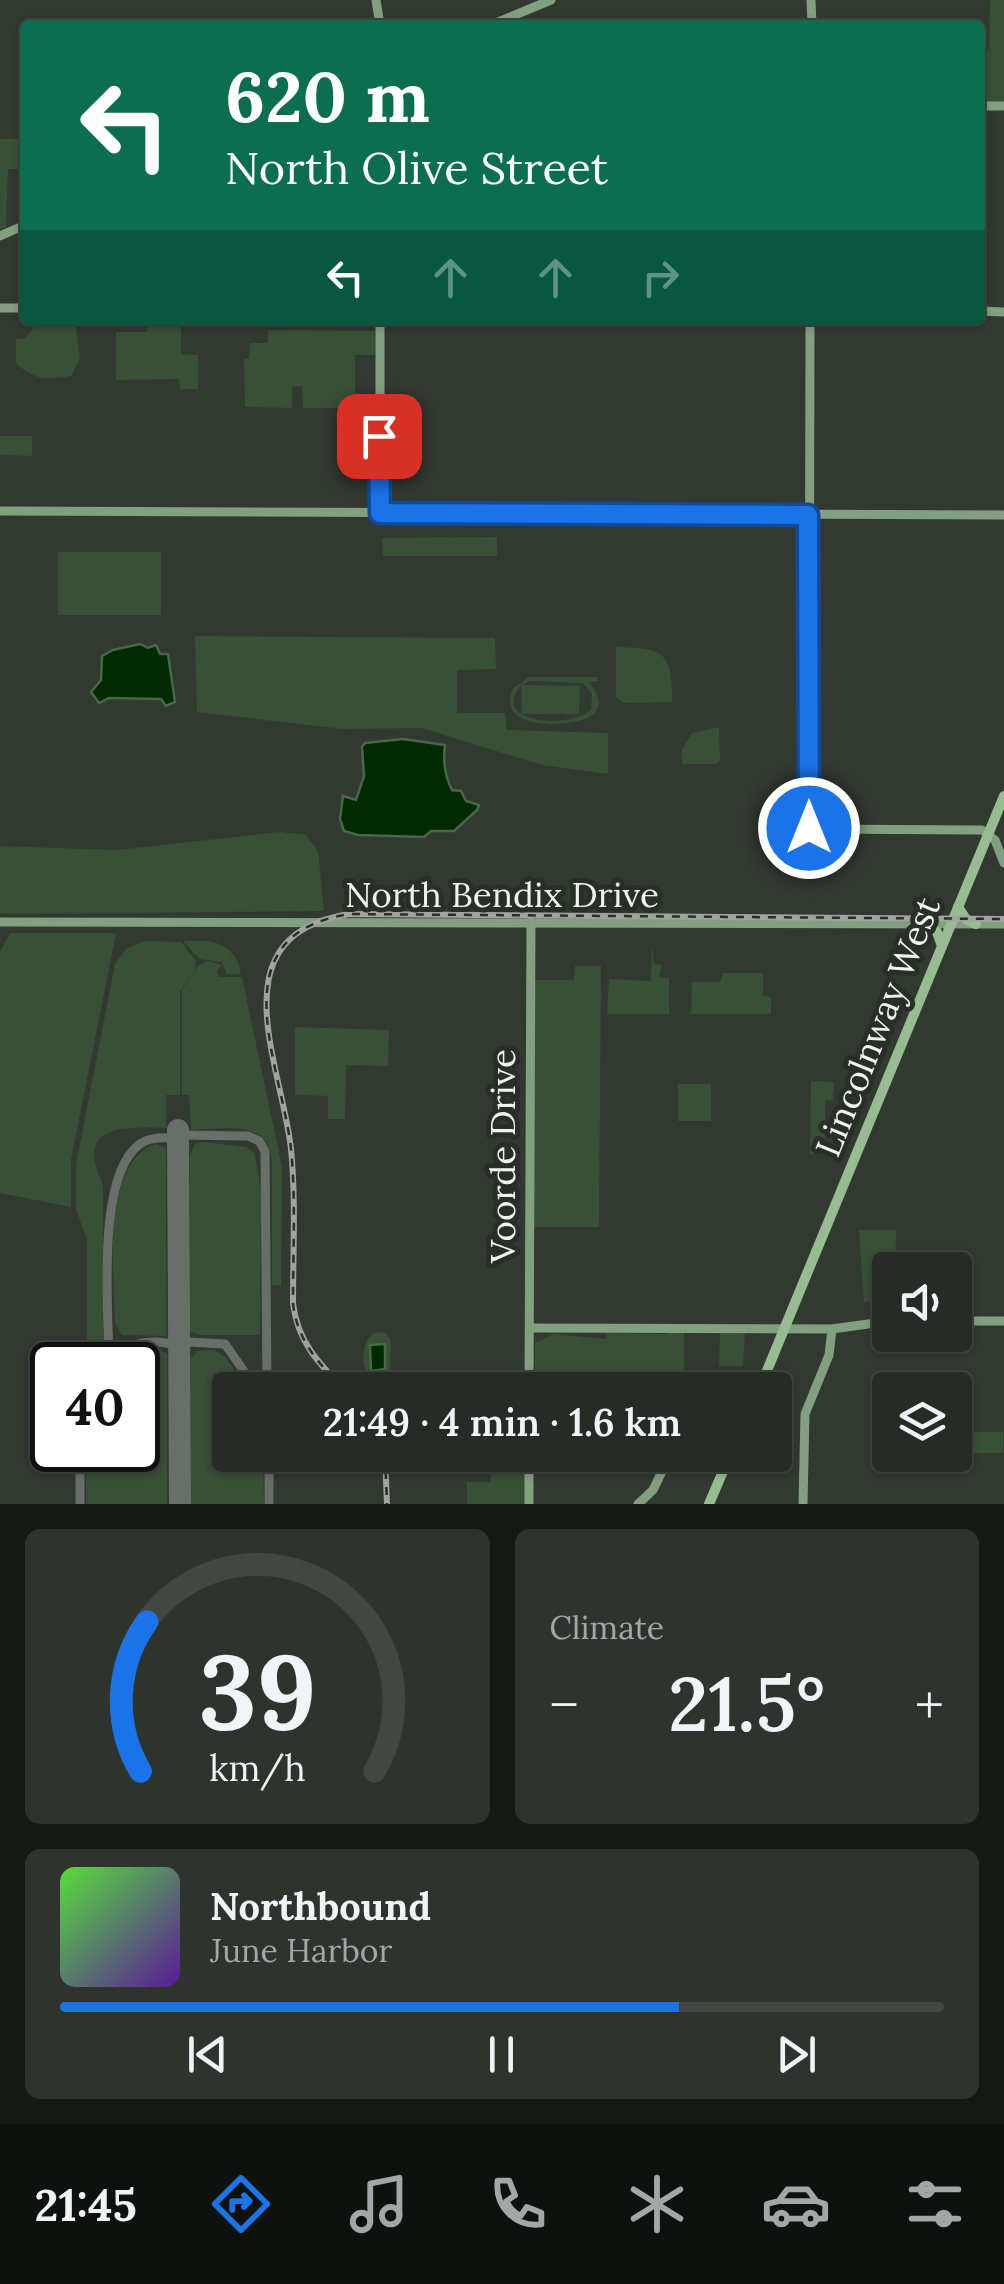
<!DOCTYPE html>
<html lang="en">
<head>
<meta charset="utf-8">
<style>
	body { margin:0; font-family:Lora,serif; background:#2e332d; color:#f1f3f6; height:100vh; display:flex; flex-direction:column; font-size:38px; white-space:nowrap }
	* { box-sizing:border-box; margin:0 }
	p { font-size:32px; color:#a4a7a7 }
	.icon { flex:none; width:55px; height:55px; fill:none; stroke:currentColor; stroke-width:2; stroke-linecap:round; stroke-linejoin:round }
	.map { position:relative; height:1504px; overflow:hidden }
	.sheet { display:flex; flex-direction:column; gap:25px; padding:25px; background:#151814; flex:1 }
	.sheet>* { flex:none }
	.top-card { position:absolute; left:20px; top:20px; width:965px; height:305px; border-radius:10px; box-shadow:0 2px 8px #0004,0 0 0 2px #424742; background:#0b6e4f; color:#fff; overflow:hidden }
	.fabs { position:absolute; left:872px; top:1252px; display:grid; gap:20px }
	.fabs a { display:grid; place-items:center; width:100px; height:100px; border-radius:10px; background:#262b25; box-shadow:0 2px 8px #0004,0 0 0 2px #424742; font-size:50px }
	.speed { position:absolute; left:30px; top:1342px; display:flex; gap:20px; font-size:50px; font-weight:700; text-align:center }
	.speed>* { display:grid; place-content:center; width:130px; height:130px; border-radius:50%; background:#262b25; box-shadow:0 2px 8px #0004,0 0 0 2px #424742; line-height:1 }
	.speed .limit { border:5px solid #111; border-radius:15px; background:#fff; color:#111 }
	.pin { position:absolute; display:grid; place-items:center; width:85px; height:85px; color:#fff; margin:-42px; border-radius:20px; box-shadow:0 5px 15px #0006 }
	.me { position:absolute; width:110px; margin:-55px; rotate:0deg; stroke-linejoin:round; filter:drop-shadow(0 0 8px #0008) }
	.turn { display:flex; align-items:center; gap:35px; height:210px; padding:0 40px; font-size:45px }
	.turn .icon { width:130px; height:130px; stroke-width:2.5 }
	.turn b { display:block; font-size:70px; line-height:85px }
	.lanes { display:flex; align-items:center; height:95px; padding:0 40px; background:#0003; justify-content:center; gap:50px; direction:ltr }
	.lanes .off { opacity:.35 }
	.big { font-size:75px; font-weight:600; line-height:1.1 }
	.sheet .card { flex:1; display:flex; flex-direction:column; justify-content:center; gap:15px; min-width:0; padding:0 35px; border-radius:15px; background:#2e332d }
	.sheet .dial { align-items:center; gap:0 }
	.dial svg { height:260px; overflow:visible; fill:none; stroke:#424742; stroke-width:7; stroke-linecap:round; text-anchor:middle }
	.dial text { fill:#f1f3f6; stroke:none }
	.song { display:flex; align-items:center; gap:30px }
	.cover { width:120px; height:120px; border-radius:15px; background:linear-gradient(135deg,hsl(110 70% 55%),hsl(270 70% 35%)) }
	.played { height:10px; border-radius:5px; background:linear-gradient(90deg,#1a73e8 70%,#424742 70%) }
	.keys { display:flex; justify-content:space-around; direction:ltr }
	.heat { display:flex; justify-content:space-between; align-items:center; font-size:55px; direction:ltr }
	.sheet .tiles { flex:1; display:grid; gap:25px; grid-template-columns:1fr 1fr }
	.card:last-child { grid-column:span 2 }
	.trip { position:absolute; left:212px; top:1372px; width:580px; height:100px; border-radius:10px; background:#262b25; box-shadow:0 2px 8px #0004,0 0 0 2px #424742; font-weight:600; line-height:100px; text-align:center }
	.menu { display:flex; height:160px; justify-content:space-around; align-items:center; background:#0f110f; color:#a4a7a7 }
	.menu .icon { width:70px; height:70px }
	.menu .active { color:#1a73e8 }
	.menu b { font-size:45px; color:#f1f3f6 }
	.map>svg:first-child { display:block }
</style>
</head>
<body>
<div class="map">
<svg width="1004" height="1504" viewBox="0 0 1004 1504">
	<rect width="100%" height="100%" fill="#323931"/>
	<g fill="#385035" fill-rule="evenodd">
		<path d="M990 0H1004V103H980V50L989 49Z"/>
		<path d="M0 139H25V201L19 203 18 169H8L6 227 0 229Z"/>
		<path d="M67 320H91V326L76 327 80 358 71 376C48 380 33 380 16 363V339L25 338 37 324H67Z"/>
		<path d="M148 324H181V354L198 355V389H180L179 379 116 380V332H147Z"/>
		<path d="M268 330 375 331V355H355V408H303L302 386 292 387V408L245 407 244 359H249L250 343H268Z"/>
		<path d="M0 436H32V456L0 455Z"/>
		<path d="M497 537V556H383L382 538Z"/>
		<rect x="58" y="552" width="103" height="63"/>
		<path d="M195 636 495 638 496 669 457 670V713H505L507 730 608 733V774L542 765 422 728 343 729 197 712Z"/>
		<path d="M616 647C665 648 672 652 672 702L623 703 616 697Z"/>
		<path d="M598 677V681L589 682C618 718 576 724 549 724 526 723 502 717 513 688L529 677ZM530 681 583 683 592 694 591 709C574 729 488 725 521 685L522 714H579L580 686 522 685Z"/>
		<path d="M719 727 720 760 716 764H682V750L692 733Z"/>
		<path d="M280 832 306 835 318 851 324 911 0 914V846L116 850Z"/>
		<path d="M10 933H116L71 1160V1207L0 1193V952Z"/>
		<path d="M145 941 181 942 196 961 195 970 180 992V1095H166V1128C142 1128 87 1121 95 1163 97 1171 101 1178 103 1187V1365H82L87 1356V1239L76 1210V1164L115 964 127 948Z"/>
		<path d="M209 941C228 945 238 955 241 974H227L222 962 200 959 183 941Z"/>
		<path d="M652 943 654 964 662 965 659 977 669 978V1014H607L609 979 651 981Z"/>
		<path d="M209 961 222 965 217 971 218 977H242L282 1167 281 1286 272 1285V1160C269 1119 221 1129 191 1130L189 1095H182V990L199 965Z"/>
		<path d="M575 966H601L599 1227H534V980H574Z"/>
		<path d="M723 973H763V996L771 997V1014H691L692 982H720Z"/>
		<path d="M295 1027 389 1030 388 1066 346 1065 345 1119H328V1096L295 1095Z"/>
		<path d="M811 1081 834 1082 833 1100H825V1138H819L818 1154H810Z"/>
		<rect x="678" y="1084" width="33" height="37"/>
		<path d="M203 1142 246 1147 255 1154 261 1194 260 1335H199L190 1331V1155L195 1144Z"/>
		<path d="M156 1144 166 1148V1336L122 1335 115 1322C114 1276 101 1161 156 1144Z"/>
		<path d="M859 1230H896L895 1270H890V1278L872 1279V1301L864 1302Z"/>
		<path d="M668 1331H684V1380L535 1378V1343L553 1334 606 1339 607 1333 668 1334Z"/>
		<path d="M745 1331 743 1366H719L720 1332Z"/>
		<path d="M384 1332 391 1340 390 1370 383 1377 368 1376C361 1364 362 1342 373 1333Z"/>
		<path d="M140 1349H159L167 1354V1504H86V1450H138V1365H124L135 1351Z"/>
		<path d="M214 1350 225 1357 249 1390H230V1455H263L264 1504H191V1359L197 1351Z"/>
		<path d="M478 1382H525L526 1390H478Z"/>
		<path d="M593 1382 647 1383V1390H593Z"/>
		<rect x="955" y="1432" width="48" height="21"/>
		<path d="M491 1455H526L525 1504H467V1482H491Z"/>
	</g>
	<g fill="#012a00" stroke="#486747" stroke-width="2.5">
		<path d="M140 644 148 648 156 645 160 654H168L175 702 166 706 161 699 109 698 99 703 91 692 101 680 102 656 113 650Z"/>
		<path d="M403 739 445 745C443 761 444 775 452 790L461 791 466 801 479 805 477 810 454 831H431L424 837 358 835 344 831 340 819 343 796 356 800 364 776 362 747 365 743Z"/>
		<path d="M385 1344V1369L371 1371 370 1345Z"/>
	</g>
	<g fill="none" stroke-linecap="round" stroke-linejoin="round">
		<g stroke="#686e68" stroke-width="9">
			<path d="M178 1135 248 1136 259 1141 265 1151 267 1390"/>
			<path d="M180 1356 188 1342 225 1344 257 1390"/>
			<path d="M109 1365C109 1314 95 1176 140 1144 151 1136 165 1138 178 1138"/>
			<path d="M117 1365C132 1341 145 1339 173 1344L180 1356"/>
			<path d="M80 1450V1504"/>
			<path d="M60 1451 80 1452"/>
			<path d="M269 1455V1504"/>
		</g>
		<path stroke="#686e68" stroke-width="22" d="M178 1130 180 1504"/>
		<g stroke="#829f7f" stroke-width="9">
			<path d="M376 0 380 25"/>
			<path d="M811 0 812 25"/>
			<path d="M491 25 551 0"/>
			<path d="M980 106H1004"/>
			<path d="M0 236 25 225"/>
			<path d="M0 308H25"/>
			<path d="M980 311 1004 312"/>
			<path d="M810 320 809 829 982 830 995 840 1004 863"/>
			<path d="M0 511 1004 515"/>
			<path d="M380 513V320"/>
			<path d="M0 922 1004 924"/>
			<path d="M955 1321H1004"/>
			<path d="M530 1328 832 1329 890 1321"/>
			<path d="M529 1390 531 922"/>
			<path d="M529 1504V1455"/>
			<path d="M638 1504 653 1490 670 1455"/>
			<path d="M803 1504 805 1414 829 1355 832 1329"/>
		</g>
		<g stroke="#97bc92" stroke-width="10">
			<path d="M958 907 966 919 976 924"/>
			<path d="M926 924 937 932 942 946"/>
			<path d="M759 1390 1004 796"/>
			<path d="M709 1504 730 1455"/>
		</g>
		<defs>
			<g id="rail">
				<path d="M345 1390C319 1364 297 1341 293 1303 293 1252 296 1200 291 1149 282 1065 215 934 350 914L1004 919"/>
				<path d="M385 1455 387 1504"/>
			</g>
		</defs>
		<use href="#rail" stroke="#9fa49e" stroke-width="6"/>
		<use href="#rail" stroke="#282f27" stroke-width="2.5" stroke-dasharray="8" stroke-linecap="butt"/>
	</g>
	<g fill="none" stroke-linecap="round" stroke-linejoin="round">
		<defs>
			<path id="route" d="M379 436 380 513 808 515 809 828"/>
		</defs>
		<use href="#route" stroke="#114b97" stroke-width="25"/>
		<use href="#route" stroke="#1a73e8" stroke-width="18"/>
	</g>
	<g text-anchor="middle" stroke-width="10" stroke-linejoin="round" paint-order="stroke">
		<g font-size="35" fill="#eff4ee" stroke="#282f27">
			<text x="502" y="907">North Bendix Drive</text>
			<text transform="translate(878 1027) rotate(-68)" y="12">Lincolnway West</text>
			<text transform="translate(503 1156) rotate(-90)" y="12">Voorde Drive</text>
		</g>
	</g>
</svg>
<div class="fabs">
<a><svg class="icon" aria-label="sound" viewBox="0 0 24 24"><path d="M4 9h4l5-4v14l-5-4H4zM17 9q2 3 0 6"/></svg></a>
<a><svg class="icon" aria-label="layers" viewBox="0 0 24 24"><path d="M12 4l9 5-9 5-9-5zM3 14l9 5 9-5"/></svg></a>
</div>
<div class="speed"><div class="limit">40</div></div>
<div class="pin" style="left:379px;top:436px;background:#d93025"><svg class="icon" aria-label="arrive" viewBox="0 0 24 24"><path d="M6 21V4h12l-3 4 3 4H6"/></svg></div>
<svg class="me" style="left:809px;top:828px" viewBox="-20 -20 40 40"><circle r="17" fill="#1a73e8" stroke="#fff" stroke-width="3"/><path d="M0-11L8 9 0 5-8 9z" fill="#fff"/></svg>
<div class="trip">21:49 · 4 min · 1.6 km</div>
<div class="top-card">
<div class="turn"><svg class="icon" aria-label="left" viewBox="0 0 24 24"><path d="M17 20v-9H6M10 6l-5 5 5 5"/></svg><div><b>620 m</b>North Olive Street</div></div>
<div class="lanes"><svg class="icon" aria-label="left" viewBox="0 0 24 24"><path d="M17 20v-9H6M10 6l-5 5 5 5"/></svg><svg class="icon off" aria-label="ahead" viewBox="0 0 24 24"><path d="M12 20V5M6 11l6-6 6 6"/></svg><svg class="icon off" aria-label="ahead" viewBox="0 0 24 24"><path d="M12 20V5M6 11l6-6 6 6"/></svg><svg class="icon off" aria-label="right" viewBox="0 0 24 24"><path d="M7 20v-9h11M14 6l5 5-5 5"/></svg></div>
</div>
</div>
<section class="sheet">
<div class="tiles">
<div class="card dial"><svg viewBox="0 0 100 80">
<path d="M14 69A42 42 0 1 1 86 69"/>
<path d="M14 69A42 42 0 0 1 16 23" stroke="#1a73e8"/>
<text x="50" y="56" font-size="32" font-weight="700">39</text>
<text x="50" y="72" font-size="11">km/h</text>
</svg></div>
<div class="card"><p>Climate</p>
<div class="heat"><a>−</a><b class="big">21.5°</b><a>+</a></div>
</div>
<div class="card">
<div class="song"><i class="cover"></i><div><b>Northbound</b><p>June Harbor</p></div></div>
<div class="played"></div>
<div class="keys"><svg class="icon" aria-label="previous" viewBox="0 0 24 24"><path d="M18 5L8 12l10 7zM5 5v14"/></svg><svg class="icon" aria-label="pause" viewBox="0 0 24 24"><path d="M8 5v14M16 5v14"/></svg><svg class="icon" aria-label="next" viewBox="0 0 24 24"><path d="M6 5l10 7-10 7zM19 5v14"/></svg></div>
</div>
</div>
</section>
<nav class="menu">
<b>21:45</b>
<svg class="icon active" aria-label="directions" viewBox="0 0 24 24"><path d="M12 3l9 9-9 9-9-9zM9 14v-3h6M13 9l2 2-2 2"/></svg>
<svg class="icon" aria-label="music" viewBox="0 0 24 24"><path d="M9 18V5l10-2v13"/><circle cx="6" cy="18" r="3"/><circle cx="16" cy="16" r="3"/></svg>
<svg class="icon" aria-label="phone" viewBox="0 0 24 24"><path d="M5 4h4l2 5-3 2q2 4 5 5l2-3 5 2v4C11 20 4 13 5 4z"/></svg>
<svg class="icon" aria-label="climate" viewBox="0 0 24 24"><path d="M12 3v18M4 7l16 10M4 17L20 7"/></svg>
<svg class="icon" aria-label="car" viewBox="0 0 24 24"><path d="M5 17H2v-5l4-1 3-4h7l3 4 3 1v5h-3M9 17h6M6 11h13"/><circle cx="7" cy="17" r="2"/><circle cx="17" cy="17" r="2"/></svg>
<svg class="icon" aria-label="filters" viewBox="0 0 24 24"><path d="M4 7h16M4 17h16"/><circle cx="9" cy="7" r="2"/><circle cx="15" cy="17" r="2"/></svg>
</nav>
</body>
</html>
